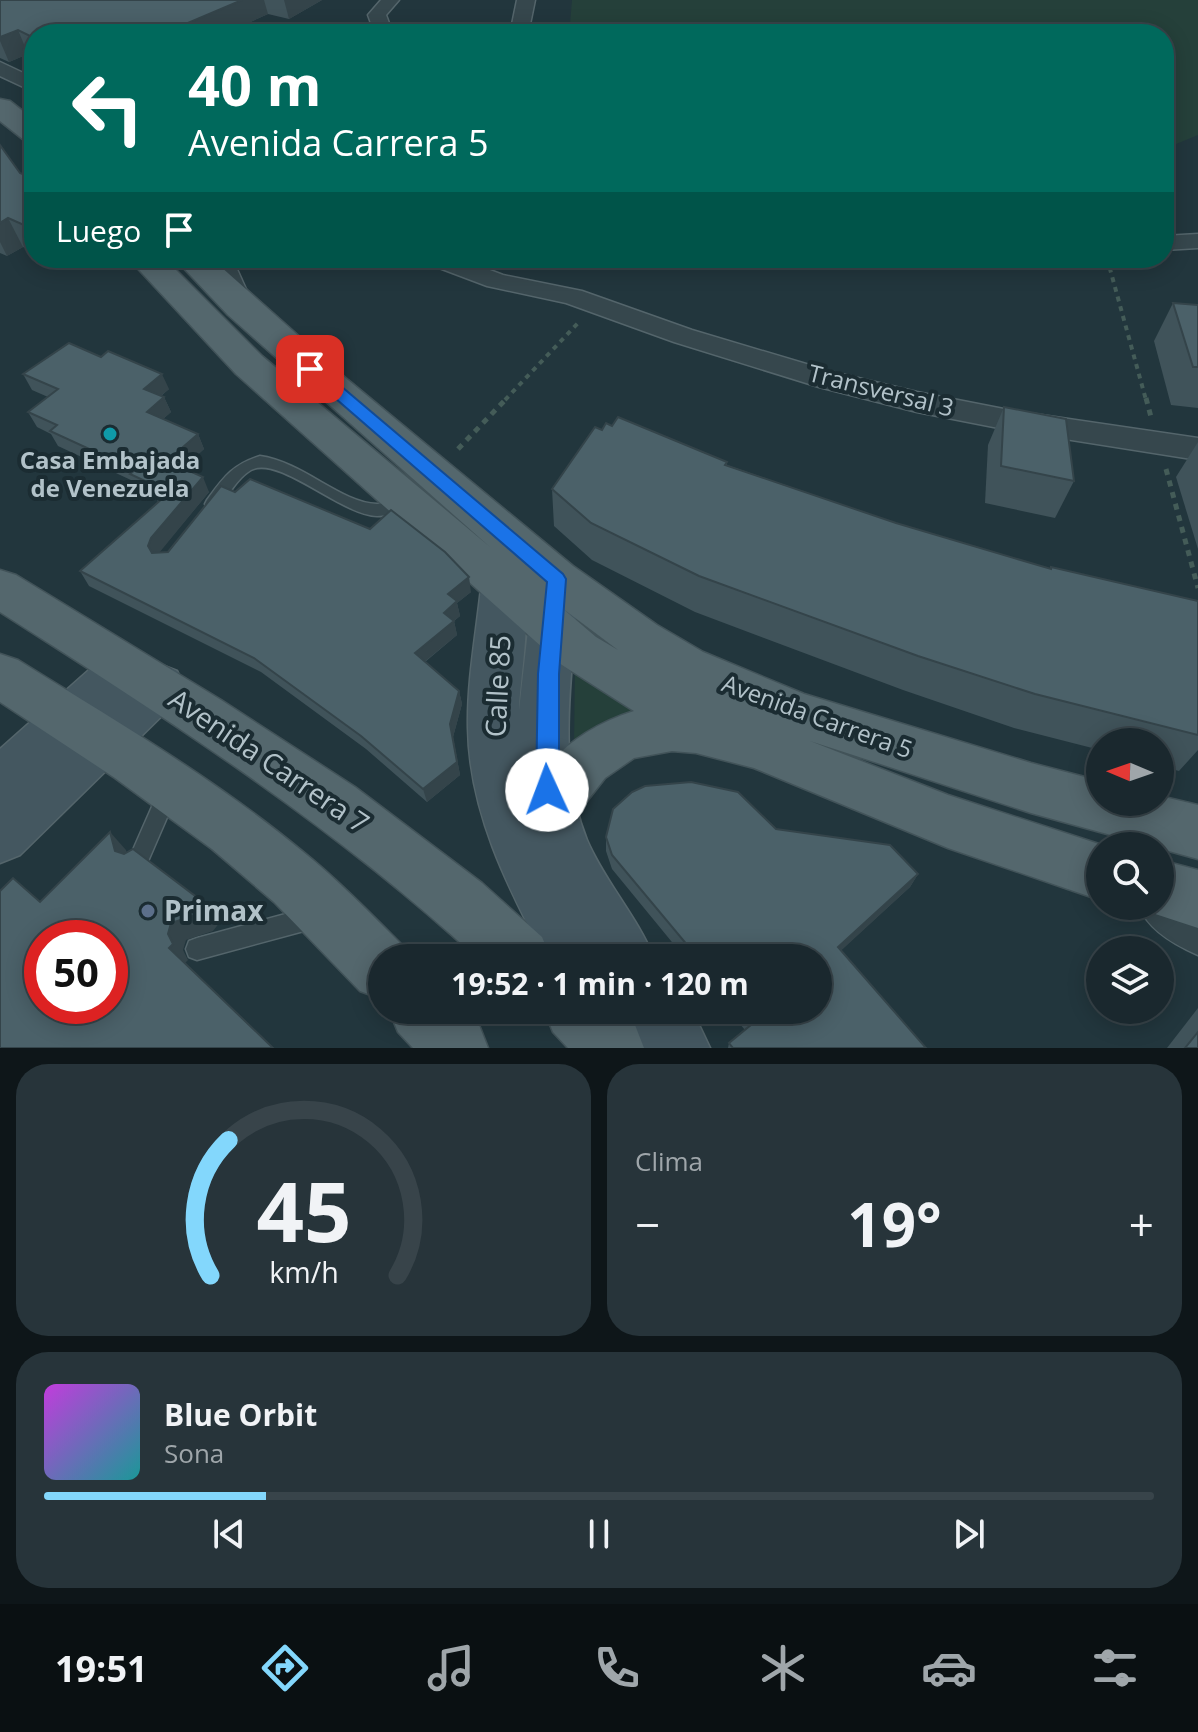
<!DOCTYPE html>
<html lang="es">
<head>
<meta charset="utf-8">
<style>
	body { margin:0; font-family:"Open Sans",sans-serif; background:#27343a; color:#f1f3f6; height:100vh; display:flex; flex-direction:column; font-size:30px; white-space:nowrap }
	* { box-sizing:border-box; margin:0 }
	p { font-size:26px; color:#9fa6aa }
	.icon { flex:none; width:44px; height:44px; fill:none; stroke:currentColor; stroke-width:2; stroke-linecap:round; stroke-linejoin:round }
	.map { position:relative; height:1048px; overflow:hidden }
	.panel { display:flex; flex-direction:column; gap:16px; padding:16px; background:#0e1619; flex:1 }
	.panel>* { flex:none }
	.guide { position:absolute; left:24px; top:24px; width:1150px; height:244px; border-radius:32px; box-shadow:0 4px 20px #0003,0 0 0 2px #38444a; background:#00695c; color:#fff; overflow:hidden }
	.needle { width:52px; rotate:272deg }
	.tools { position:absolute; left:1086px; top:728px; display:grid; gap:16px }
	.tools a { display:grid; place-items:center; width:88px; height:88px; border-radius:50%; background:#1a282e; box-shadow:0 4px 20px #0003,0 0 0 2px #38444a; font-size:40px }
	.speed { position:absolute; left:24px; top:920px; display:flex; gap:16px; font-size:40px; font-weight:700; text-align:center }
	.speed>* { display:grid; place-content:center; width:104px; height:104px; border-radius:50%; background:#1a282e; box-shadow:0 4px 20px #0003,0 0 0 2px #38444a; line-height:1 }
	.speed .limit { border:12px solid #d22; background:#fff; color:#111 }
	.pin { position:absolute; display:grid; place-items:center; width:68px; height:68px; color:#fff; margin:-34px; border-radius:16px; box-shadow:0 4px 12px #0006 }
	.me { position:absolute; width:88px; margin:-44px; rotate:358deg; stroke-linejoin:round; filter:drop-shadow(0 0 6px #0008) }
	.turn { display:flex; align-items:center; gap:28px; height:168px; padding:0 32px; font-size:36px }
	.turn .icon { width:104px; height:104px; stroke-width:2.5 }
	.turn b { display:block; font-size:56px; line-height:68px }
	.then { display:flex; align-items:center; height:76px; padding:0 32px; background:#0003; gap:16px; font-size:30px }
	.big { font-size:60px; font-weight:700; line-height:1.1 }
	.panel .widget { flex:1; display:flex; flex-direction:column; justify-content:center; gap:12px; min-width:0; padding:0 28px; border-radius:32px; background:#27343a }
	.panel .dial { align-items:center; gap:0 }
	.dial svg { height:208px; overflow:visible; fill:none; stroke:#38444a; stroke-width:7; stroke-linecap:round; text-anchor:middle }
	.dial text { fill:#f1f3f6; stroke:none }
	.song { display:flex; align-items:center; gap:24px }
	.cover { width:96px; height:96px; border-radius:12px; background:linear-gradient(135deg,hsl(290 70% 55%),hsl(180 70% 35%)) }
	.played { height:8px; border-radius:4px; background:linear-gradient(90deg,#83d7fc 20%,#38444a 20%) }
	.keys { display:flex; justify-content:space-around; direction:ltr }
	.heat { display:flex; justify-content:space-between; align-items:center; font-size:44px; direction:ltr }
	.panel .tiles { flex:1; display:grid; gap:16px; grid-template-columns:1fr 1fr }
	.widget:last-child { grid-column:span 2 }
	.trip { position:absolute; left:368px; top:944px; width:464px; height:80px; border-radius:40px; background:#1a282e; box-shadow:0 4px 20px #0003,0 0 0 2px #38444a; font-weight:700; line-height:80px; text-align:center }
	.dock { display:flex; height:128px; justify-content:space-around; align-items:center; background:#0a1012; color:#9fa6aa }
	.dock .icon { width:56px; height:56px }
	.dock .on { color:#83d7fc }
	.dock b { font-size:36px; color:#f1f3f6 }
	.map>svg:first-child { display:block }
</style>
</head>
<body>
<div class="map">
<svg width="1198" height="1048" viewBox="0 0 1198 1048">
	<rect width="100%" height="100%" fill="#22363d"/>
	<g fill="#25403a">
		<path d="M572 0H1198V135L1164 149V34H605L570 24Z"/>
		<path d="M575 665 641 712 574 750Z"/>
	</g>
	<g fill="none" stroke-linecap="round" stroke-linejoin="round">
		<defs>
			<g id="lane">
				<path d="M260 456C303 462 341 503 377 504 387 504 397 498 407 495L415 501 413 505C402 510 389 516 377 516 341 515 279 455 251 470 237 478 228 496 219 508H207L205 504 207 500C224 477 232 465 260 456Z"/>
				<path d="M168 783 175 786 178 792 146 866 139 869 132 866 129 859 161 786Z"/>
				<path d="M315 906 323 909 326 917 323 925 315 928 197 960 189 957 186 949 189 941 197 938Z"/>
			</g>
			<g id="street">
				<path d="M381 0H399L386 15 393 34H375L368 15Z"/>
				<path d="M517 0H535L528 34H510Z"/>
				<path d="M0 62 34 78V92L0 76Z"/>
				<path d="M1198 234V248L1164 250V236Z"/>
				<path d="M208 258H232L254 307 250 313H232Z"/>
				<path d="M423 258H458L503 275 582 291 692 330 833 372 917 392 1014 411 1198 438V460L1014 431 917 412 819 387 674 342 566 303 487 286 426 263Z"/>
				<path d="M1160 885 1198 907V955C1175 945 1148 930 1139 906H1160Z"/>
			</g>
			<g id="secondary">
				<path d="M504 570 520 575C534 601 520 676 519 710L532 595 538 582 555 576 572 582 578 595C572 674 556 764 587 840 605 882 637 916 654 958H545C507 886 469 811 468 728 467 681 476 635 481 588L488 575Z"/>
				<path d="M125 647 142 653 150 668 159 664 177 671 184 686 177 701 20 855 0 863V749L108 653Z"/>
				<path d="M626 1010H692L710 1048H643Z"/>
			</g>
			<g id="primary">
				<path d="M0 99 10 101 34 120V143L24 140 0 121Z"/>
				<path d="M128 258H164L262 356 490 547 228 315 174 258H211L348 380 573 566 657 625 703 652 804 694 1031 763 1100 781V802H1160V796L1198 805V859L1031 813 810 741 948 795 1105 846H1100V900L948 848 754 768 696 753 672 751 634 758 605 778 569 824 550 832 531 824 523 806C545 756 584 727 634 711L562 665 236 374ZM562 608 618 650 596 637Z"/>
				<path d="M0 570 16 575 221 700 355 787 482 883 542 937 551 958H477C332 824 166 718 0 612Z"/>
				<path d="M0 654 18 660C114 720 214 778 302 851 338 880 371 914 404 947L408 958H382V999L360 991 274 902 212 849 115 778 0 702Z"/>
				<path d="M1160 860 1198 870V928L1140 909 1138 906H1160Z"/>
				<path d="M389 1010H464L479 1025 488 1048H413L398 1032Z"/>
				<path d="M544 1010H619L635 1025 644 1048H568L553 1032Z"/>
			</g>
		</defs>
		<use href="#lane" stroke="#54656b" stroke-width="3"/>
		<use href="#street" stroke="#54656b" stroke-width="3"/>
		<use href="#secondary" stroke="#54656b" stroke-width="3"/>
		<use href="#primary" stroke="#425359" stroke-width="3"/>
		<g stroke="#445c58" stroke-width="4" stroke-dasharray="5 5" stroke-linecap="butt">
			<path d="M1107 258 1146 400"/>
			<path d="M505 400 578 323"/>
		</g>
		<g stroke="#445c58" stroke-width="5" stroke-dasharray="6 6" stroke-linecap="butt">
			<path d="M1146 398 1151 417"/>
			<path d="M458 449 507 398"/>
			<path d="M1166 469 1198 588"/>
		</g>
		<use href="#lane" fill="#36474d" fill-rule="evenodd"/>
		<use href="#street" fill="#36474d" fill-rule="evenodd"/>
		<use href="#secondary" fill="#445760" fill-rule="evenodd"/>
		<use href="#primary" fill="#54676d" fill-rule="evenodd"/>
	</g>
	<g fill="#40535a">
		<path d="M0 0H322L289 19 268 14 224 34H34V57L28 54 9 62 0 58Z"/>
		<path d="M0 145 20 173 34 179V253L23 247 7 256 0 253Z"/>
		<path d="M1173 303 1198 305V408L1171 405 1154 341Z"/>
		<path d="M23 374 169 389 161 396 164 397 171 412 163 419 198 434 204 449 183 468 209 492 159 552 471 592 457 603 460 616 454 621 457 635 425 662 459 691 462 704 453 737 460 775 427 802 366 749 261 672 89 586 80 571 158 502 156 498 137 489 133 481 58 446 51 434 37 427 28 412 48 397 32 390Z"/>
		<path d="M1004 407 1074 481 1055 518 985 503 988 445Z"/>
		<path d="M602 430 727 462V465L896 523 1050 569 1051 567 1198 601V750L1179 771 1160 766V742H1100V750L1014 728 903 690 695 612 592 560 554 526 552 489Z"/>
		<path d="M1198 442V549L1176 477Z"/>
		<path d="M776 829 918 874 910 887 841 950 926 1048H728L729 1043 745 1030 728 1010H818V958H685L612 869 606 851V837Z"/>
		<path d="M1198 1008V1048H1167Z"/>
	</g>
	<g fill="#34444a">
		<path d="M242 0H264L268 14 224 34H162Z"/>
		<path d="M284 0H322L289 19Z"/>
		<path d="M18 30 28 54 9 62 0 41V37Z"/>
		<path d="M8 218 23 247 7 256 0 242V223Z"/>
		<path d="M34 222V243L26 226Z"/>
		<path d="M162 374 169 389 151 404 144 389Z"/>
		<path d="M164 397 171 412 154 427 147 412Z"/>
		<path d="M198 434 204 449 174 476 167 461Z"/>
		<path d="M203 477 209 492 159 553 156 561 148 546 151 538Z"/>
		<path d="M469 577 471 592 457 603 460 616 446 627 444 613 448 594Z"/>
		<path d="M454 621 457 635 418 667 415 653Z"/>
		<path d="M459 691 462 704 453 737 460 775 427 802 423 789 450 724Z"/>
		<path d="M110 832 126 850 131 869 115 851Z"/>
		<path d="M918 874 910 887 832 959 838 947Z"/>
		<path d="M207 905 220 922 213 931 186 940 183 950 188 960 184 964 169 948 168 934 171 923Z"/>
	</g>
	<g fill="#4b6169" stroke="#34444a" stroke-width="2" fill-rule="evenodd">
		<path d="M0 0H242L162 34H34V38L18 30 0 37Z"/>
		<path d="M0 145 20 173 34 179V222L26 226 8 218 0 223Z"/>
		<path d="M1173 303 1198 305V367H1193Z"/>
		<path d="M69 343 101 357 108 351 162 374 144 389 164 397 147 412 198 434 167 461 203 477 151 538 148 546 152 553 168 552 221 486 235 492 250 479 370 529 391 510 445 552 469 577 448 594 457 601 444 613 454 621 415 653 459 691 450 724 457 762 423 789 361 736 254 658 80 571 163 498 154 493 160 488 130 474 135 470 50 431 57 425 28 412 58 389 23 374Z"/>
		<path d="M1004 407 1066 419 1074 481 1001 466Z"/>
		<path d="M618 417 727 462 725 465 896 523 1051 569V567L1198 601V735L1035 694 918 656 699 576 591 523 552 489 595 427 602 430 606 423 612 426Z"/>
		<path d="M691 782 738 792 776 829 890 845 918 874 838 947 926 1048H733L729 1043 752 1024 741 1010H818V958H698L612 855 606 837 613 809 632 792 645 786Z"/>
		<path d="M110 832 115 851 124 854 133 849 207 905 199 914 171 923 168 934 173 944 169 948 273 1048H0V891L13 878 40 902ZM42 938H110V1006H42Z"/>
		<path d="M1198 1032V1048H1185Z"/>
	</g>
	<path fill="#1a73e8" stroke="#114b97" stroke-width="2" d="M310 364 316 365 563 574 566 579 559 674V790L555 797 547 800 539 797 536 790 538 674 547 582 305 372 303 369Z"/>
	<circle fill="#0f9aa8" stroke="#1b2c32" stroke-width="3" cx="110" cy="434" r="8"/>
	<circle fill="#5c6f8a" stroke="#1b2c32" stroke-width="3" cx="148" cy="911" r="8"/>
	<g text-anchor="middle" stroke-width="8" stroke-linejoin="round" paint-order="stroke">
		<g font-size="24" fill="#b2c2c9" stroke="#1b2c32">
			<text transform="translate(881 391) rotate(14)" y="8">Transversal 3</text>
			<text transform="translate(817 717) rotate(20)" y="8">Avenida Carrera 5</text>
		</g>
		<g font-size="24" font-weight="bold" fill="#b2c2c9" stroke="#1b2c32">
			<text x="110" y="469">Casa Embajada<tspan x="110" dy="28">de Venezuela</tspan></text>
		</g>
		<g font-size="28" fill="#b2c2c9" stroke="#1b2c32">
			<text transform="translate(498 686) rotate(-87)" y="10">Calle 85</text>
			<text transform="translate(269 761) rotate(34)" y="10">Avenida Carrera 7</text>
		</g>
		<g font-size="28" font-weight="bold" fill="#b2c2c9" stroke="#1b2c32" text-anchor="start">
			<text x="164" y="921">Primax</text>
		</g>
	</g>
</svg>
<div class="tools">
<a><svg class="needle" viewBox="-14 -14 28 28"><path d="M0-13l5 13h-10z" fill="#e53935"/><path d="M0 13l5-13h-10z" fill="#9fa6aa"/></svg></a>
<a><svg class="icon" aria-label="search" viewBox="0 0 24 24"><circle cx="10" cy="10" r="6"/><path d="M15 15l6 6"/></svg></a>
<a><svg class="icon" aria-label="layers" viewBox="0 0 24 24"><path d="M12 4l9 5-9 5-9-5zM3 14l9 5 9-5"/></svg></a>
</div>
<div class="speed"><div class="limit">50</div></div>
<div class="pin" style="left:310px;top:369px;background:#d93025"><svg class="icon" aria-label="arrive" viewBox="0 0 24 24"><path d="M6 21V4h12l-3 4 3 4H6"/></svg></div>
<svg class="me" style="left:547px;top:790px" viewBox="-20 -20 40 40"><circle r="19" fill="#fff"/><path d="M0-13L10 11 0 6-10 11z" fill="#1a73e8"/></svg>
<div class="trip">19:52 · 1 min · 120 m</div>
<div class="guide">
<div class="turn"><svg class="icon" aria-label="left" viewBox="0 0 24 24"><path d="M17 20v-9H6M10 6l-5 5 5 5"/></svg><div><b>40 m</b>Avenida Carrera 5</div></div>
<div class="then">Luego<svg class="icon" aria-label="arrive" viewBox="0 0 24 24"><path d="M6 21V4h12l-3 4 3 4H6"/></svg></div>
</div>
</div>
<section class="panel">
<div class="tiles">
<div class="widget dial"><svg viewBox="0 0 100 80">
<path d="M14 69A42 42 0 1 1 86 69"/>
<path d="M14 69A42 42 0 0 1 21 17" stroke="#83d7fc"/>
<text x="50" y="56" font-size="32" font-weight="700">45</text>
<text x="50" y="72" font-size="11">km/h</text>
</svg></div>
<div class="widget"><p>Clima</p>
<div class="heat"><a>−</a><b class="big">19°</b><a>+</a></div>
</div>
<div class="widget">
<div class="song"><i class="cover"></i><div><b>Blue Orbit</b><p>Sona</p></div></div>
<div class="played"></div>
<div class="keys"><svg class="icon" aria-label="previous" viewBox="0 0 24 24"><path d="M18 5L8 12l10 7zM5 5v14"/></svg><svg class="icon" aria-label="pause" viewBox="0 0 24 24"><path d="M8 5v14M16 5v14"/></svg><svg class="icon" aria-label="next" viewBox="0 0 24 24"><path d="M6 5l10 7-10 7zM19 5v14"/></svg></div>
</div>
</div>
</section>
<nav class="dock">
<b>19:51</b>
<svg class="icon on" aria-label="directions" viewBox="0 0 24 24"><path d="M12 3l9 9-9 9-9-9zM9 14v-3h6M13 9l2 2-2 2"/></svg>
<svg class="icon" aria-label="music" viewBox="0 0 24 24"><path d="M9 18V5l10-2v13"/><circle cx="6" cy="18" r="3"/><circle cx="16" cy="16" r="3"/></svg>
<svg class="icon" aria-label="phone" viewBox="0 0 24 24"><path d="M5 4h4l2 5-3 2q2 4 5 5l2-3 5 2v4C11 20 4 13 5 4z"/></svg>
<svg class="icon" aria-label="climate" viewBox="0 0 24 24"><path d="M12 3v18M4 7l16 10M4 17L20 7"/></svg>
<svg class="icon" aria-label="car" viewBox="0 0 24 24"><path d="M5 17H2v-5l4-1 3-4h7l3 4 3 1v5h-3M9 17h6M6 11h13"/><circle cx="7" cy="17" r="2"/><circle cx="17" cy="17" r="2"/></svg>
<svg class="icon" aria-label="filters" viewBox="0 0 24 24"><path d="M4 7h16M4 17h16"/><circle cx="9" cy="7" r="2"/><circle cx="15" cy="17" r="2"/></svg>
</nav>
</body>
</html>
